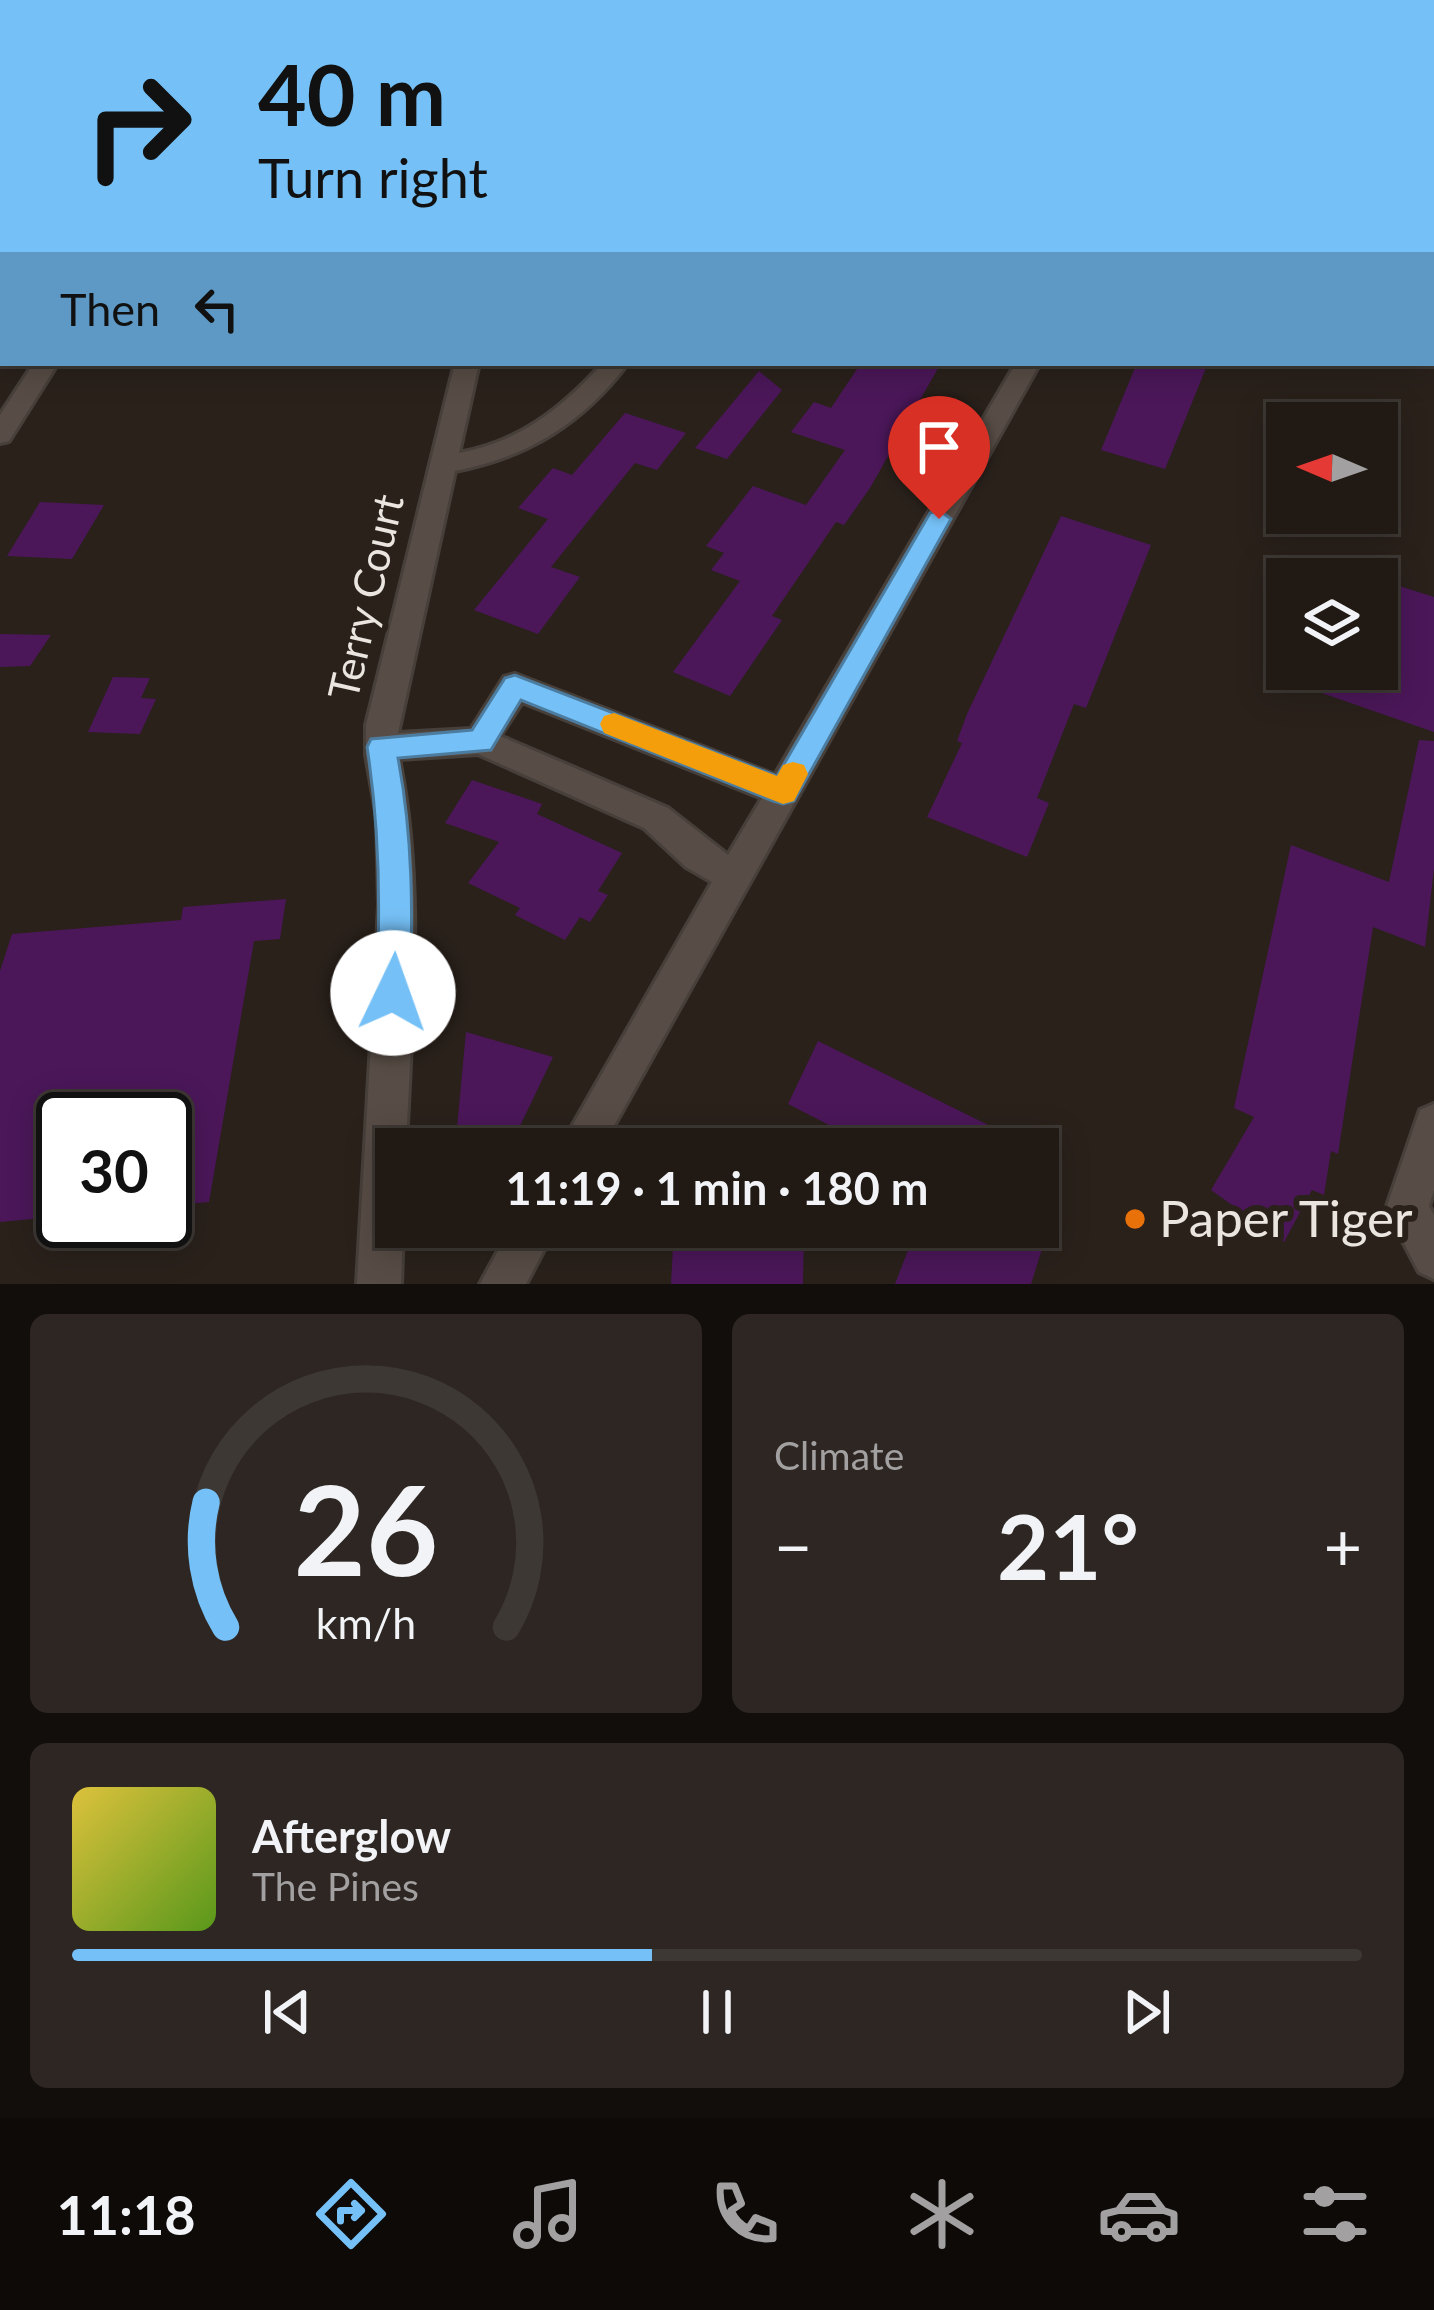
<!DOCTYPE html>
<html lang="en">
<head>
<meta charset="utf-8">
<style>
	body { margin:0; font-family:Lato,sans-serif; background:#2d2622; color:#f1f3f6; height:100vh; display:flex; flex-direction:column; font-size:45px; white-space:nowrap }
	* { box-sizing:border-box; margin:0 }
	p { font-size:39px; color:#a2a0a0 }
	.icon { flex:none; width:66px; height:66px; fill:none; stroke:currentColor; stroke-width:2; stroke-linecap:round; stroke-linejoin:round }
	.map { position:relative; height:1284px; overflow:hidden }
	.panel { display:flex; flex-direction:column; gap:30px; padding:30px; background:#120e0b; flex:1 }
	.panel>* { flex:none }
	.guide { position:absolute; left:0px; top:0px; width:1434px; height:366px; box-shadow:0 6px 30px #0003,0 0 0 3px #3d3834; background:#75c0f6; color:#111; overflow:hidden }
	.needle { width:78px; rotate:272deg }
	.controls { position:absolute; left:1266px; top:402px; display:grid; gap:24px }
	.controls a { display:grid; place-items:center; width:132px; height:132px; border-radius:0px; background:#201914; box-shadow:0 6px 30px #0003,0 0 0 3px #3d3834; font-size:60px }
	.speed { position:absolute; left:36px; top:1092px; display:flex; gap:24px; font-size:60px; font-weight:700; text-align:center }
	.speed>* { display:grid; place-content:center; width:156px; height:156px; border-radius:50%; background:#201914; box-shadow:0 6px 30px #0003,0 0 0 3px #3d3834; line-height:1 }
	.speed .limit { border:6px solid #111; border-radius:18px; background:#fff; color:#111 }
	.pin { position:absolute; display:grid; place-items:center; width:102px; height:102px; color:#fff; margin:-123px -51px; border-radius:50% 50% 50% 0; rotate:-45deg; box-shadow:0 0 12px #0007 }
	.pin .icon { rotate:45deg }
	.me { position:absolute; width:132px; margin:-66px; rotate:3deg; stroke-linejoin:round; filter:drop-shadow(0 0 9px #0008) }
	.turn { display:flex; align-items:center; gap:42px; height:252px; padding:0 60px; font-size:54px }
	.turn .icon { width:156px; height:156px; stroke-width:2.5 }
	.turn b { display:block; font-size:84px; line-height:102px }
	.then { display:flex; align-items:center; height:114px; padding:0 60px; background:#0003; gap:24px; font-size:45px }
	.big { font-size:90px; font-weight:700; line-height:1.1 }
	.panel .card { flex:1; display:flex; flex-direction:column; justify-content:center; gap:18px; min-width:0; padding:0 42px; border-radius:18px; background:#2d2622 }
	.panel .dial { align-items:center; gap:0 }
	.dial svg { height:312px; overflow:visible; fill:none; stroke:#3d3834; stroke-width:7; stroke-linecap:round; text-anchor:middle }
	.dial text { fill:#f1f3f6; stroke:none }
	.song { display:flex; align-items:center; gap:36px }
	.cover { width:144px; height:144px; border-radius:18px; background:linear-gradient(135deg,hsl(50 70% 55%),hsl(90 70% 35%)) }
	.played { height:12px; border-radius:6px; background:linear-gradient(90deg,#75c0f6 45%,#3d3834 45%) }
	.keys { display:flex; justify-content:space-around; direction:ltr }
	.heat { display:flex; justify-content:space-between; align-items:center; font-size:66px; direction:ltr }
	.panel .tiles { flex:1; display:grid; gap:30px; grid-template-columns:1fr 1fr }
	.card:last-child { grid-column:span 2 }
	.trip { position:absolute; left:375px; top:1128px; width:684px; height:120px; border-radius:0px; background:#201914; box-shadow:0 6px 30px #0003,0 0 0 3px #3d3834; font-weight:700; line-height:120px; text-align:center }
	.menu { display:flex; height:192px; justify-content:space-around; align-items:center; background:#0d0a08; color:#a2a0a0 }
	.menu .icon { width:84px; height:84px }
	.menu .on { color:#75c0f6 }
	.menu b { font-size:54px; color:#f1f3f6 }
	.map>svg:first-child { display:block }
</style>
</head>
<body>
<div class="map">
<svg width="1434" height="1284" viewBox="0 0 1434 1284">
	<rect width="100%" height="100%" fill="#2a211b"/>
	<g fill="#4b1759">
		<path d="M861 363H941L870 488 844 525 836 522 772 616 782 620 730 696 673 672 740 581 711 570 724 553 706 546 753 486 806 505 845 450 791 432 814 402 831 408Z"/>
		<path d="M1137 363H1208L1165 469 1101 450Z"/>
		<path d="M759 371 782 390 727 459 695 448Z"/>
		<path d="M625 413 686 433 657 470 635 463 551 567 580 577 538 634 474 610 548 519 518 508 553 468 572 475Z"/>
		<path d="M40 502 104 505 72 559 7 556Z"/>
		<path d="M1061 516 1151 545 1086 708 1074 704 1037 798 1049 803 1027 857 927 817 962 743 957 741 967 714Z"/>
		<path d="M1377 579 1434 597V732L1267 674 1268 669H1377Z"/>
		<path d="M0 634 51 635 30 666 0 667Z"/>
		<path d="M113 677 150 678 141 698 156 699 140 734 88 732Z"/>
		<path d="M1419 740 1434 741V868L1425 947 1373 927 1338 1154 1331 1151 1324 1195 1312 1190 1284 1242 1211 1190 1254 1117 1234 1108 1291 845 1389 882Z"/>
		<path d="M472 780 542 804 537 814 622 853 598 891 608 895 590 922 580 917 565 940 515 915 520 908 468 883 499 842 445 823Z"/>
		<path d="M286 899 280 939 254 941 209 1202 165 1206V1119H63V1216L0 1222V971L12 934 181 920 183 907Z"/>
		<path d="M466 1032 553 1057 509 1149H455Z"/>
		<path d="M818 1041 1037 1149H876L788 1104Z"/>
		<path d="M674 1227H804L803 1284H671Z"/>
		<path d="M917 1227H1049L1031 1284H895Z"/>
	</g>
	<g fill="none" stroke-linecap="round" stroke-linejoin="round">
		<defs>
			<g id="minor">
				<path d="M3 32V42L0 43V33Z"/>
				<path d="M34 363H58L9 441 0 443V415Z"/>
				<path d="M455 363H479L459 453C520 442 562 408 603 363H628C583 423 528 457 455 471L398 733 471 729 504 677 515 674 775 775 1016 363H1040L601 1149H559L712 882 686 867 644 828 478 754 399 759C425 887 411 1019 406 1149H396V1227H403L401 1284H357L379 906 377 817 366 755V725ZM522 702 762 798 728 855 668 808 500 736Z"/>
				<path d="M1434 1104V1190L1429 1206 1434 1215V1279L1419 1272 1386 1209 1420 1110Z"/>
				<path d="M511 1227H556L526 1284H480Z"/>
			</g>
		</defs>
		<use href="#minor" stroke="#473f3a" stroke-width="6"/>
		<use href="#minor" fill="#584d46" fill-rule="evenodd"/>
	</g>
	<path fill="#75c0f6" stroke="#4c7da0" stroke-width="3" d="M939 510 951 519 794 801 783 804 773 801 521 700 491 750 398 758C413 837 413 913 410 993L405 1004 393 1009 381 1004 376 993C381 909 380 830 367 747L371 739 472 730 505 678 515 675 777 776 930 513Z"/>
	<path fill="#f59e0b" d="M614 713 777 776 783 765 793 762 804 765 808 774 794 801 783 804 604 733 600 724 604 716Z"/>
	<circle fill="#e8710a" stroke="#2a211b" stroke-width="4.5" cx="1135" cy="1219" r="12"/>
	<g text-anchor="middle" stroke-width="12" stroke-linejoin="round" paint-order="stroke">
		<g font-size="42" fill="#ebe5e0" stroke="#2a211b">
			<text transform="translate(366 597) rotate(-77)" y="15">Terry Court</text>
		</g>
		<g font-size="51" fill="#ebe5e0" stroke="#2a211b" text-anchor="start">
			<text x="1159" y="1237">Paper Tiger</text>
		</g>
	</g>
</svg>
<div class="controls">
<a><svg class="needle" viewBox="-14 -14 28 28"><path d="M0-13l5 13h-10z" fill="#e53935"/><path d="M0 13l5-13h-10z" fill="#a2a0a0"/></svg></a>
<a><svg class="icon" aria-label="layers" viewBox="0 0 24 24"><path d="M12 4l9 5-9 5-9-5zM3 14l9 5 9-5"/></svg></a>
</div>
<div class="speed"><div class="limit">30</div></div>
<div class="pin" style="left:939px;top:519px;background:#d93025"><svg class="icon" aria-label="arrive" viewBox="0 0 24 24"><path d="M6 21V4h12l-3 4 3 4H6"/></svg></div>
<svg class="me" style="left:393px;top:993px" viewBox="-20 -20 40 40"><circle r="19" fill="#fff"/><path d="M0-13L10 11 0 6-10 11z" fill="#75c0f6"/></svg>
<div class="trip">11:19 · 1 min · 180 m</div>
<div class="guide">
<div class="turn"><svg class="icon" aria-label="right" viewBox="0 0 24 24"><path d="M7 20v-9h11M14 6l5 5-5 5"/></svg><div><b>40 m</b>Turn right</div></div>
<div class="then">Then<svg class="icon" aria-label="left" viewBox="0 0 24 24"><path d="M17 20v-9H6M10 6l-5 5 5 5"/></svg></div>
</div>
</div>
<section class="panel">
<div class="tiles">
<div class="card dial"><svg viewBox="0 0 100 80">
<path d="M14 69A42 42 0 1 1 86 69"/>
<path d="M14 69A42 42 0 0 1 9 37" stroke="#75c0f6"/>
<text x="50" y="56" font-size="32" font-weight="700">26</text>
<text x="50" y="72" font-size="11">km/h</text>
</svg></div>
<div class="card"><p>Climate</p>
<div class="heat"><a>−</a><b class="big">21°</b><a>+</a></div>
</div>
<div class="card">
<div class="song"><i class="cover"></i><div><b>Afterglow</b><p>The Pines</p></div></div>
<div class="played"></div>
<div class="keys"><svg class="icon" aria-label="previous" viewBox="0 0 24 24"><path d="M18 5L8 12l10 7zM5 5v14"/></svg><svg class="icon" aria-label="pause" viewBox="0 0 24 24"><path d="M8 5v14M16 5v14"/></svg><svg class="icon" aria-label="next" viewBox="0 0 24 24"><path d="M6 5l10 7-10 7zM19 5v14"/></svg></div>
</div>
</div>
</section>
<nav class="menu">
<b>11:18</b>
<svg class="icon on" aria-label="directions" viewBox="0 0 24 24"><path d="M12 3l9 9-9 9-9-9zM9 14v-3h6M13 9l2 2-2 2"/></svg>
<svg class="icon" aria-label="music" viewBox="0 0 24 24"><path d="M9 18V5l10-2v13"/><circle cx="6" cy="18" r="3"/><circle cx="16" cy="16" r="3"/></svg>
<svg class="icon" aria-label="phone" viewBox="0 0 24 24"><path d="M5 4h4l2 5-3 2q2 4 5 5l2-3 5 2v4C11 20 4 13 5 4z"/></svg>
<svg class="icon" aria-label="climate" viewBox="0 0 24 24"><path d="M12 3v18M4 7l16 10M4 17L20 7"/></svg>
<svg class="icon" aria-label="car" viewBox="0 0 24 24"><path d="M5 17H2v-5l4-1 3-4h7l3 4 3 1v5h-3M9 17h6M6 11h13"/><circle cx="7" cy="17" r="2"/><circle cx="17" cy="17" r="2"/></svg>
<svg class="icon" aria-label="filters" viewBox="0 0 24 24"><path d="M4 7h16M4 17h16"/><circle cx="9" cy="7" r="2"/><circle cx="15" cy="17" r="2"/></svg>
</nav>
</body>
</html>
